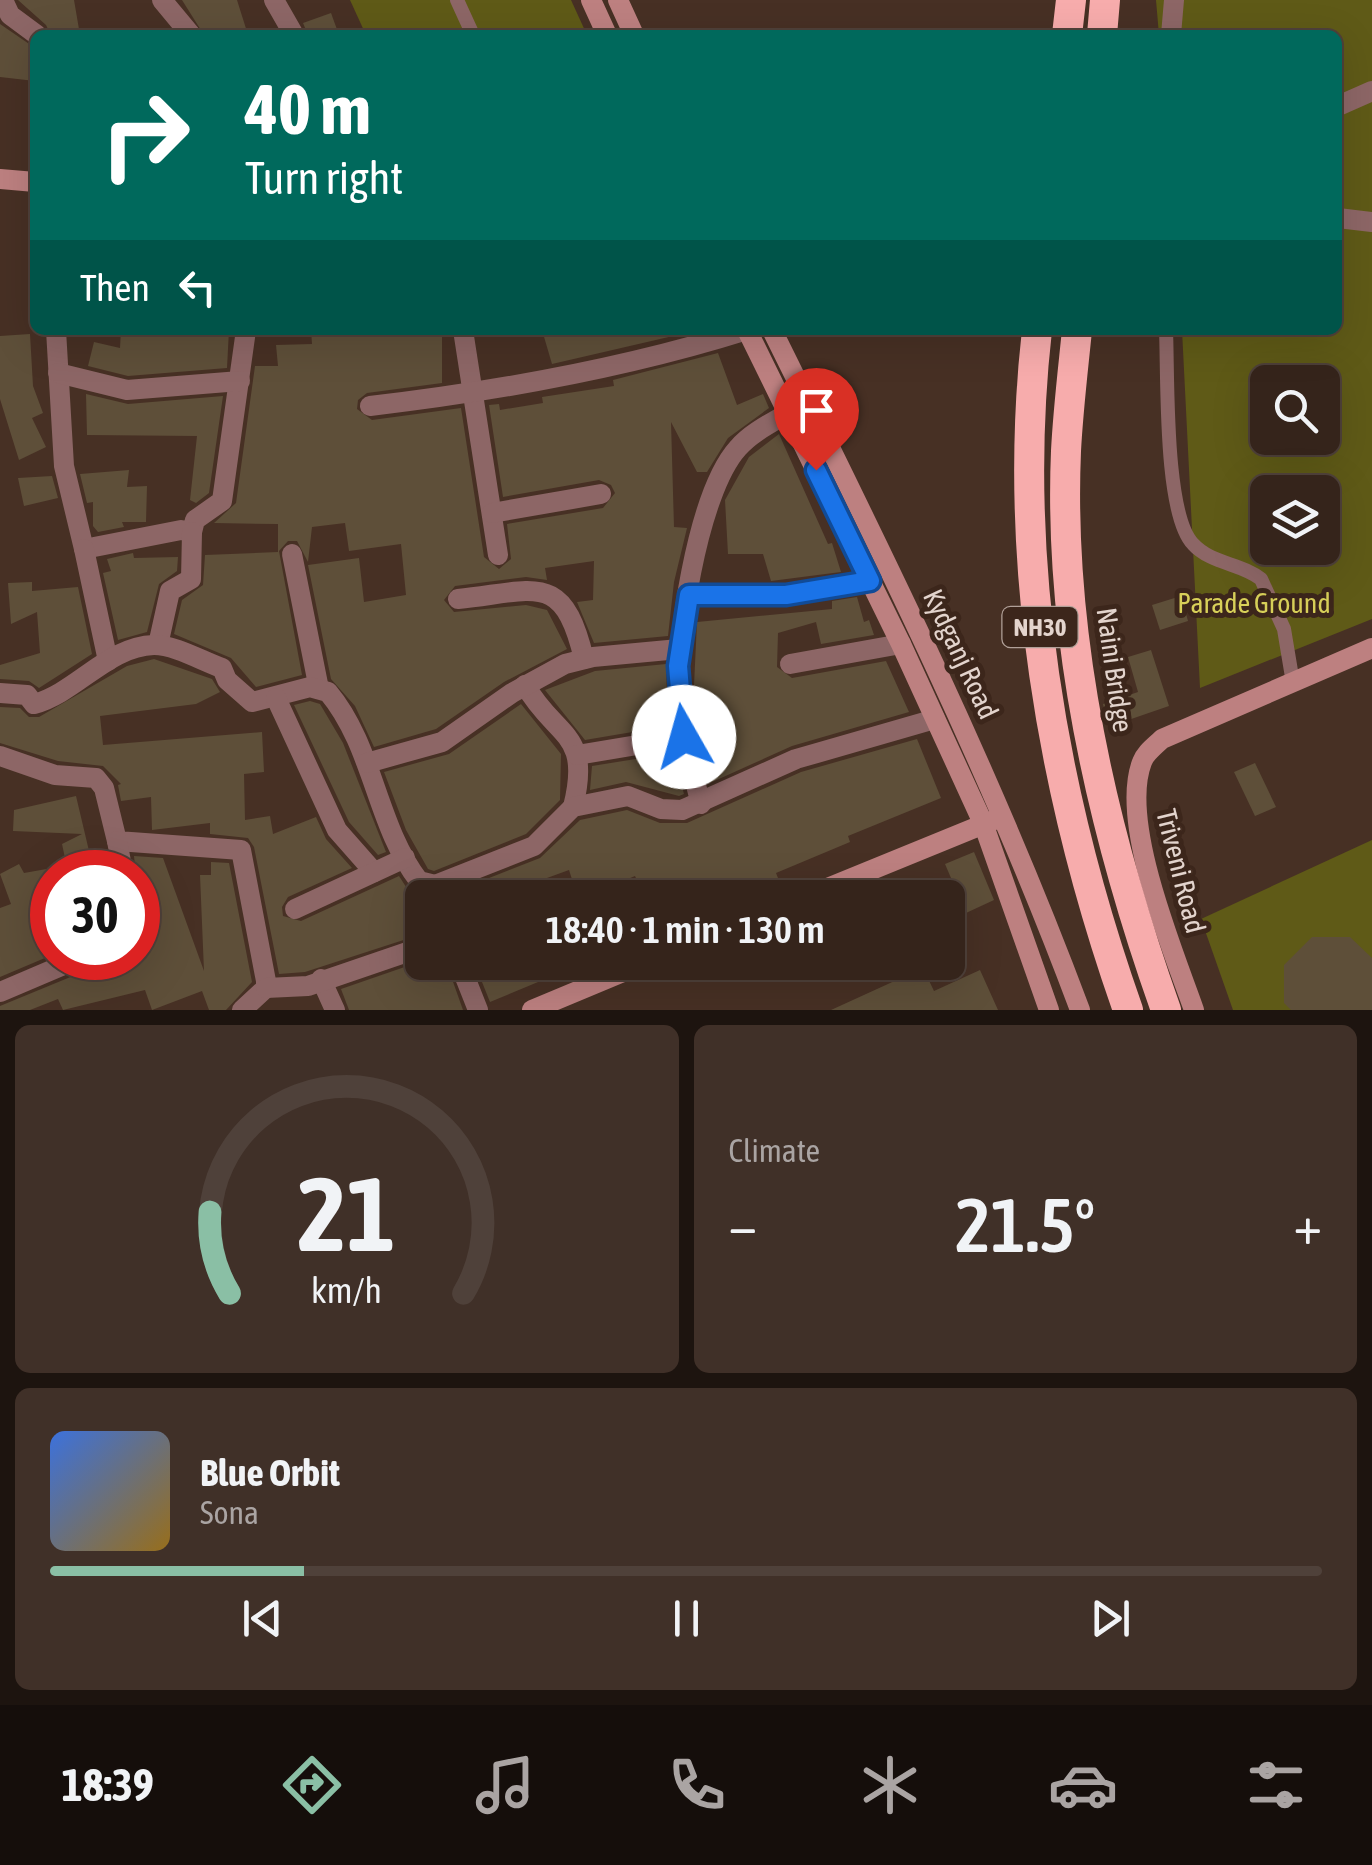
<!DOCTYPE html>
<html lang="en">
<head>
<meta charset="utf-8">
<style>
	body { margin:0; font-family:"Asap Condensed",sans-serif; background:#403028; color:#f1f3f6; height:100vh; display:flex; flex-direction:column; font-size:38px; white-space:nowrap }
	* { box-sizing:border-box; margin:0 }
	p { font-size:32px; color:#aaa4a3 }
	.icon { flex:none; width:55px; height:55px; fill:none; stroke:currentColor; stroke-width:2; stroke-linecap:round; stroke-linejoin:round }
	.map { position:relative; height:1010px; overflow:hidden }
	.panel { display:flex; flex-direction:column; gap:15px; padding:15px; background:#1d140f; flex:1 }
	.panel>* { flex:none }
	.banner { position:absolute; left:30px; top:30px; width:1312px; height:305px; border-radius:15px; box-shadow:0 10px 40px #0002,0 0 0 2px #4f413a; background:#00695c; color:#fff; overflow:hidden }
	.tools { position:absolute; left:1250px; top:365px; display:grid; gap:20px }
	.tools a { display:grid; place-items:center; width:90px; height:90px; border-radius:15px; background:#35241b; box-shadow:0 10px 40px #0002,0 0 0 2px #4f413a; font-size:50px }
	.speed { position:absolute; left:30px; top:850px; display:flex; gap:20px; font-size:50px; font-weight:700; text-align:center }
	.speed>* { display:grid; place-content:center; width:130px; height:130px; border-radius:50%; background:#35241b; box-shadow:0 10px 40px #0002,0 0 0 2px #4f413a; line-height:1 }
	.speed .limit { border:15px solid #d22; background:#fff; color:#111 }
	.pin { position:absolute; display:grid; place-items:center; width:85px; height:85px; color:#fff; margin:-102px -42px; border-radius:50% 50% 50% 0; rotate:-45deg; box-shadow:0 0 10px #0007 }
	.pin .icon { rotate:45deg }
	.me { position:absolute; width:110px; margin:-55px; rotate:353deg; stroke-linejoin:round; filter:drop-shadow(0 0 8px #0008) }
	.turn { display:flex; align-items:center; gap:35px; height:210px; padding:0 50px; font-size:45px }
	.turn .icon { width:130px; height:130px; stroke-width:2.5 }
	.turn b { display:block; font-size:70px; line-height:85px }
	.then { display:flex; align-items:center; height:95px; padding:0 50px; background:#0003; gap:20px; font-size:38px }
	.big { font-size:75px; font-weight:600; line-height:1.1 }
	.panel .card { flex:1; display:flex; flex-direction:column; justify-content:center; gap:15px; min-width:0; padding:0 35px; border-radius:15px; background:#403028 }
	.panel .dial { align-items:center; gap:0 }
	.dial svg { height:260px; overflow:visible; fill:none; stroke:#4f413a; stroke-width:7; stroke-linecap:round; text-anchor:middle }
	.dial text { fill:#f1f3f6; stroke:none }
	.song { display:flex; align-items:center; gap:30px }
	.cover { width:120px; height:120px; border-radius:15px; background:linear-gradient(135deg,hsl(220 70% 55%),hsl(40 70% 35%)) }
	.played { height:10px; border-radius:5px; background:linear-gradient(90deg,#8abfa5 20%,#4f413a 20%) }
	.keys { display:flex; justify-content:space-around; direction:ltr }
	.heat { display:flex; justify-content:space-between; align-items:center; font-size:55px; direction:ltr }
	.panel .tiles { flex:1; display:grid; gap:15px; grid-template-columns:1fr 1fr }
	.card:last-child { grid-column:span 2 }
	.trip { position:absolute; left:405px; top:880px; width:560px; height:100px; border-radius:15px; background:#35241b; box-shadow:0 10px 40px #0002,0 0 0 2px #4f413a; font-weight:600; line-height:100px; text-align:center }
	.tabs { display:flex; height:160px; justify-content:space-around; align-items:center; background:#150e0b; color:#aaa4a3 }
	.tabs .icon { width:70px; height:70px }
	.tabs .active { color:#8abfa5 }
	.tabs b { font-size:45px; color:#f1f3f6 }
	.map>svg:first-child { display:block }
</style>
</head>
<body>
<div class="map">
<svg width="1372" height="1010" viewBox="0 0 1372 1010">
	<rect width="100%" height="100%" fill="#473024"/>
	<g fill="#5f5a17" fill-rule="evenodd">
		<path d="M350 0H571L587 35H366Z"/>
		<path d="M1156 0H1372V619L1200 688 1182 330H1338V35H1159ZM1268 382H1322V438H1268ZM1268 492H1322V548H1268Z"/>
		<path d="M1372 840V1010H1233L1201 919Z"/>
	</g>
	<g fill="#5e4f39">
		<path d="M18 0H74L80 35H51L46 25Z"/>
		<path d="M182 0H237L248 35H204Z"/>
		<path d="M331 13 339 35H308L303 23Z"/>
		<path d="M0 24 35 48V81L0 77Z"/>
		<path d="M121 330H229L227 368 128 376 88 366 94 342 120 348Z"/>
		<path d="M311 330H442V383L367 393 358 400 357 409 372 420 461 408 484 557 499 569 511 559 507 524 603 508 615 493 611 485 599 480 503 497 489 405 499 404 500 410 543 403 542 397 614 386 613 380 718 353 737 405 763 394 769 408 728 438 707 472H697L671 422 674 527 687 528 674 582 668 636 594 643 577 602 593 600 594 561 545 568 547 580 526 577 455 586 444 600 454 612 526 605 547 610 567 649 504 682 436 729 374 747 355 706 331 679 308 565 359 558 364 602 406 595 401 544 349 551 345 523 312 527 308 562 297 541H288L279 551 302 675 256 687 231 658 174 634 182 600 203 585 205 555 278 552V524L214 523 236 503 255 366H278L276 345 312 344Z"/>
		<path d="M542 330H699L552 364Z"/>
		<path d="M30 334 33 386 43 413 32 418 46 447 19 460 0 399V336Z"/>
		<path d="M86 394 128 404 223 396 209 493 196 503 190 500 197 436 87 435Z"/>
		<path d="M779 434 828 544 832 543 841 572 771 581 763 554H728L725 500 749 457Z"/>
		<path d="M129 470 127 487 147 486 146 522H122L124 527 98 532 93 526V502L87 503 80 474Z"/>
		<path d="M52 476 58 498 24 506 18 478Z"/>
		<path d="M133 553 134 558 178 557 177 571 159 584 147 632 118 640 103 573 111 571 107 559Z"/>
		<path d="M32 582V591L78 587 92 654 39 688 29 681 0 679V665L40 653 37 612 11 624 8 583Z"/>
		<path d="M1181 596 1188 621 1160 630 1152 605Z"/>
		<path d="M857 597 864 622 869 620 874 635 821 644 816 622 778 633 777 667 792 678 886 661 909 712 792 746 710 783 693 706 697 622 832 609V601Z"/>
		<path d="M1151 650 1169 706 1108 727 1103 704 1138 692 1128 657Z"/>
		<path d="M154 659 212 679 220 692 196 704 100 716 103 745 262 732 264 772 244 774 245 820 270 816 273 834 316 817 326 839 352 868 288 897 282 907 283 916 301 921 399 876 408 890 424 896 422 934 305 972 279 974 254 847 248 838 210 834V823L152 830 151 797 121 801 118 785 121 784 103 766 58 761 0 743V707L20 708 29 717H39L127 666Z"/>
		<path d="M666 664 668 726 585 740 545 690 595 671Z"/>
		<path d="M310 701 320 704 343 743 386 852 378 855 349 822 294 705Z"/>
		<path d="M521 704 561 754 560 800 526 834 434 871 428 869 406 830 384 772 449 754Z"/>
		<path d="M917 739 941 798 848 836 850 842 776 873 778 878 741 898H645L635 876 602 890 606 898H578L569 870 525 886 530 898H451V893L540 858 580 820 627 810 660 823H687L801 772Z"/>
		<path d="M673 753 684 794 679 796 626 782 590 790 592 766Z"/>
		<path d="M1255 763 1276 807 1255 816 1234 772Z"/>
		<path d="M76 796 94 872H68L62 844 82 834 13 831 14 810Z"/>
		<path d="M974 852 994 900 966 913 945 864Z"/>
		<path d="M134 856 163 858 204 971 200 875H211V862L229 863 252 982 226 1010H209L202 991 152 1010 145 990 63 1010 58 999 30 1010H0V1006L85 971 93 958H138V947L151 944 138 899Z"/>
		<path d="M19 864 24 873 52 868V955L0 977V908L11 904 0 874Z"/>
		<path d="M1312 937H1350L1372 958V1010H1291L1284 1003V965Z"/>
		<path d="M422 961 446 962 463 1010H349L341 989Z"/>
		<path d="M474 962H579V965L490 1002Z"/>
		<path d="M923 968 934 991 980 970 998 1010H831Z"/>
	</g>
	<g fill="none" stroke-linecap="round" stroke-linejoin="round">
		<g stroke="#8d6666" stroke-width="14">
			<path d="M457 0 473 35"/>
			<path d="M1166 330C1168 376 1164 514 1193 544 1211 564 1241 563 1261 579L1284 629 1293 683"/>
		</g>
		<g stroke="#8d6666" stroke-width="20">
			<path d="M3 0 10 15 37 35"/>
			<path d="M162 0 191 35"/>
			<path d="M274 0 294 35"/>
			<path d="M1171 35 1174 0"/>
			<path d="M1338 106 1372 91"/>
			<path d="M1338 218 1372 222"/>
			<path d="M56 330 64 466 84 549 181 530 192 532 195 520 222 501 246 330"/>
			<path d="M463 330 498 555"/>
			<path d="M58 373 127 390 240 381"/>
			<path d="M370 406C498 391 623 369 747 330"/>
			<path d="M492 513 601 494"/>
			<path d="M84 549 108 661"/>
			<path d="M292 554 319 689"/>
			<path d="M689 595H786L870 581"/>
			<path d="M458 599C536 591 563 570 584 659"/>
			<path d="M158 645 170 591 191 579 192 532"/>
			<path d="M790 664 901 644"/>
			<path d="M525 685C556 739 592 731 573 807"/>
			<path d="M0 693 27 695 34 704C76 693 108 646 154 645 175 645 202 661 222 668L227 680 252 702 310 687 328 692C374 747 376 825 419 881L435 885"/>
			<path d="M276 698 337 830 374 872"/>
			<path d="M577 755 685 737"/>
			<path d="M0 756 55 775 96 778 104 788 117 841 241 850 266 981V988L242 1010"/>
			<path d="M367 763 442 742 512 693 565 664 593 657 679 649"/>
			<path d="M701 804C693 773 682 739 679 707 674 647 697 493 738 448 751 433 771 423 788 413"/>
			<path d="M117 841 123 872"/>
			<path d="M438 896 435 885 534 846 573 807 628 796 661 809 682 810 796 759 935 719"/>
			<path d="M295 909 405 858"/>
			<path d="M459 962 478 1010"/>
			<path d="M321 979 335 1010"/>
			<path d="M266 988 308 986 422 947"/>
			<path d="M0 992 80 958"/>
		</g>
		<g stroke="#bd8080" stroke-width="20">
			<path d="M591 0 607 35"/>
			<path d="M618 0 634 35"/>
			<path d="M0 179 35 182"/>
			<path d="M747 330 901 644 983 823 1049 1010"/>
			<path d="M772 330C883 554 993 776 1080 1010"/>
			<path d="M803 898 994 820"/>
			<path d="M532 1010 647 962"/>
			<path d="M1194 1010C1173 950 1119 822 1142 762 1145 753 1155 746 1162 739L1372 648"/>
		</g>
		<g stroke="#f7acac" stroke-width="30">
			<path d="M1067 35 1071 0"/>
			<path d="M1102 35 1105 0"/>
			<path d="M1037 330C1011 558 1052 795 1128 1010"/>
			<path d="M1077 330C1073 370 1068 411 1066 451 1058 640 1103 833 1166 1010"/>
		</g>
	</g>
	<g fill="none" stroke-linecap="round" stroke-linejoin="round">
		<defs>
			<path id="route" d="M684 737 678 666 689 595H786L870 581 816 470"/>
		</defs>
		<use href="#route" stroke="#114b97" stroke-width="25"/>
		<use href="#route" stroke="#1a73e8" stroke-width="18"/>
	</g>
	<g text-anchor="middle" stroke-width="10" stroke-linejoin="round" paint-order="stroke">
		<rect fill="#3c261b" stroke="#b1a098" stroke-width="2.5" x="1002.5" y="607" width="75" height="40" rx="8"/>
		<g font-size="25" font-weight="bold" fill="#e3d4cd">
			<text x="1040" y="636">NH30</text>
		</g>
		<g font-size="28" fill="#d8d059" stroke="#3c261b">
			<text x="1254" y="613">Parade Ground</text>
		</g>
		<g font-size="28" fill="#e3d4cd" stroke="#3c261b">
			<text transform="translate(961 654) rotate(65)" y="10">Kydganj Road</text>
			<text transform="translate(1115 670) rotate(82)" y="10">Naini Bridge</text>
			<text transform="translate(1181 871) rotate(76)" y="10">Triveni Road</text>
		</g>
	</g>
</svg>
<div class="tools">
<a><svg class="icon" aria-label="search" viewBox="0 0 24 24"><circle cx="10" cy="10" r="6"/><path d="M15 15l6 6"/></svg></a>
<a><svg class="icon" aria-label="layers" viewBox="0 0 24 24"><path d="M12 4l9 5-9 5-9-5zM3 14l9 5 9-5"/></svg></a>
</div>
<div class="speed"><div class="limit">30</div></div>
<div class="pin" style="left:816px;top:470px;background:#d93025"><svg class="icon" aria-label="arrive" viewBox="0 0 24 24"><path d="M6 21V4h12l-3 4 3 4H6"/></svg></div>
<svg class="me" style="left:684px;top:737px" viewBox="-20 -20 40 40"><circle r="19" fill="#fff"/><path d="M0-13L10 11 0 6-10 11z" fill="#1a73e8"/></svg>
<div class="trip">18:40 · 1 min · 130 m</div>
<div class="banner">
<div class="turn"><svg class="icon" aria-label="right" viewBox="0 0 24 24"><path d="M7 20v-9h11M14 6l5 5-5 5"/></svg><div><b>40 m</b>Turn right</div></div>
<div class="then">Then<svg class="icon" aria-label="left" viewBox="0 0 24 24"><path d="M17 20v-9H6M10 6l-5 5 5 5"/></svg></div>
</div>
</div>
<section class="panel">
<div class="tiles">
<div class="card dial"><svg viewBox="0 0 100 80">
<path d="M14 69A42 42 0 1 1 86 69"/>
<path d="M14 69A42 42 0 0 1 8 44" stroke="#8abfa5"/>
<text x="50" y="56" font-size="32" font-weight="700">21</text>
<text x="50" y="72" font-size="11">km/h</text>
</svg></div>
<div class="card"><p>Climate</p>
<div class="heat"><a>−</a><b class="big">21.5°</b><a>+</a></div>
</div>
<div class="card">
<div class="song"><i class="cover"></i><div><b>Blue Orbit</b><p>Sona</p></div></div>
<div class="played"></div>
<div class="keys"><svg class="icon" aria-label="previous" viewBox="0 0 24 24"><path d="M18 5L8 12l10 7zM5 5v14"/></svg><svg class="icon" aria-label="pause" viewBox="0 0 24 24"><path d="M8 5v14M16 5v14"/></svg><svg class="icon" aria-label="next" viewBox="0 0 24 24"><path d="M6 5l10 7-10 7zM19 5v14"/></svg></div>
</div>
</div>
</section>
<nav class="tabs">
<b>18:39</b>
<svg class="icon active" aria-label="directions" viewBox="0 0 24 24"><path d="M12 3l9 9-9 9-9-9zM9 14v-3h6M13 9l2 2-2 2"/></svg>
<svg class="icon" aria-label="music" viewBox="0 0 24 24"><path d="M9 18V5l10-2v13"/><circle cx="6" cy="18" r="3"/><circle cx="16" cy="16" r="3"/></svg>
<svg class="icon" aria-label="phone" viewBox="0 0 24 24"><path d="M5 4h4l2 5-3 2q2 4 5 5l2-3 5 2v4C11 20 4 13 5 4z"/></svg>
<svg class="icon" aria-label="climate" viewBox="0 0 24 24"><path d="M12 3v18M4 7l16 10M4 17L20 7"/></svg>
<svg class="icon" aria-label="car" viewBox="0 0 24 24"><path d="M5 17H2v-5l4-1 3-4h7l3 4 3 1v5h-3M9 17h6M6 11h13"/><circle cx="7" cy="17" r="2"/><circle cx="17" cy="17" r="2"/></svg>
<svg class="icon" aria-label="filters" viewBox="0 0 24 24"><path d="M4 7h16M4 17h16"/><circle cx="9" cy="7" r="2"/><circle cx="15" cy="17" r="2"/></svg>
</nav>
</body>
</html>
